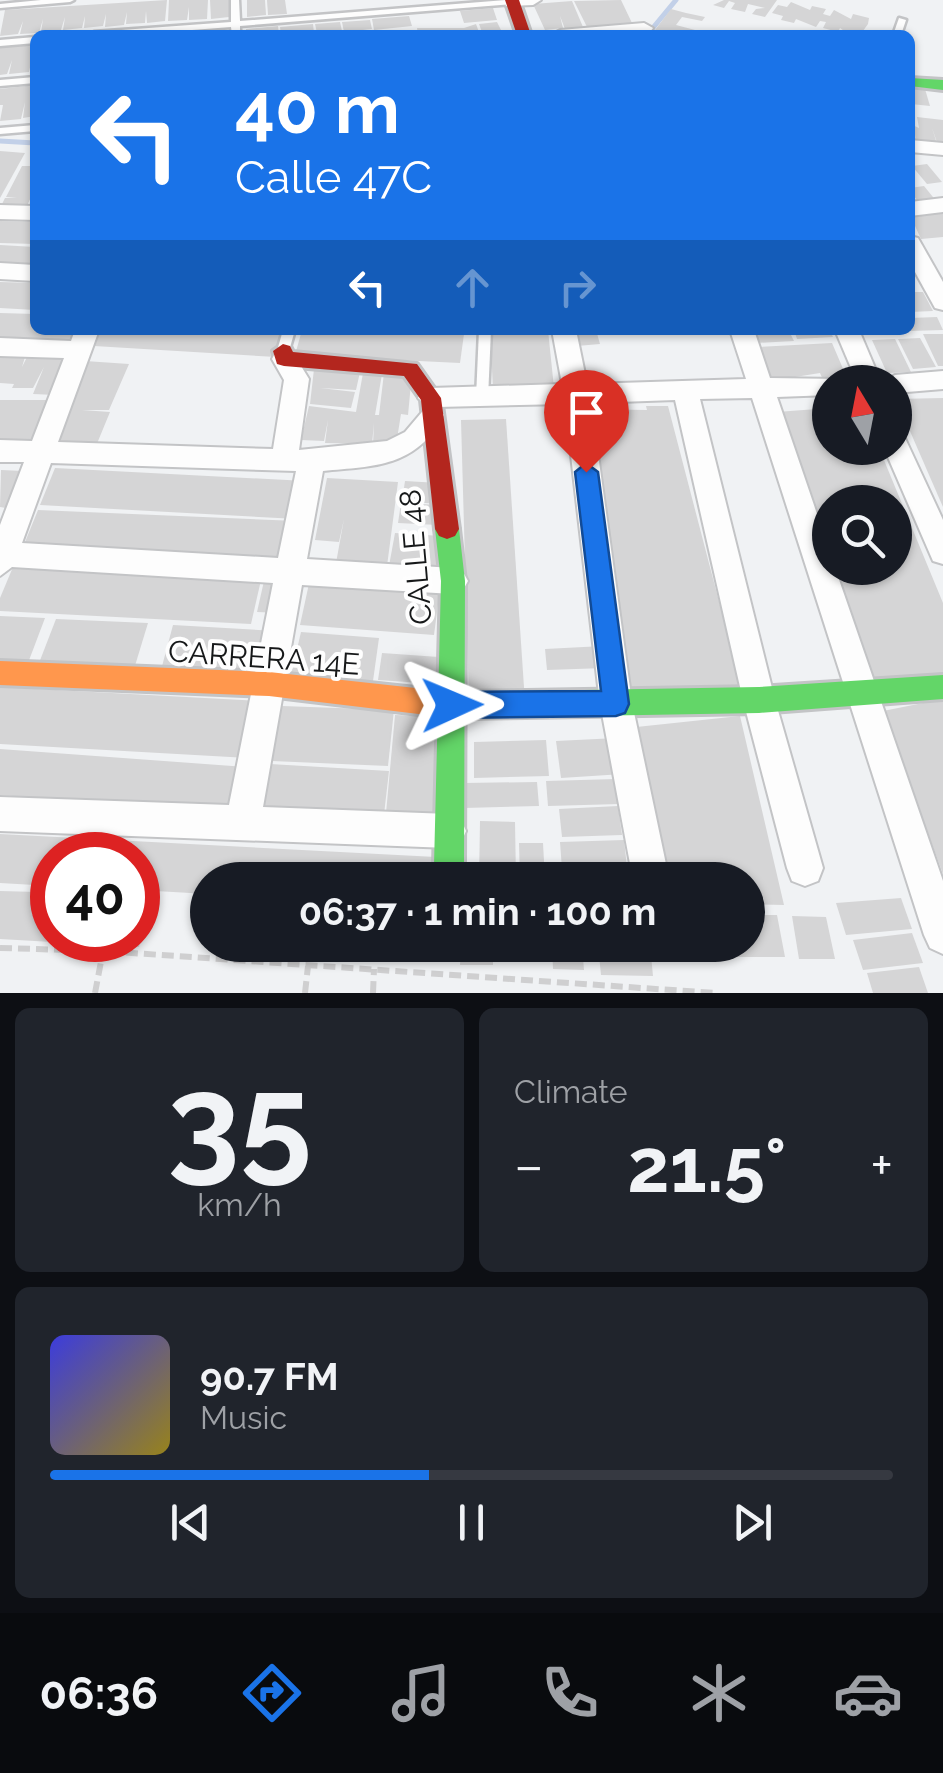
<!DOCTYPE html>
<html lang="en">
<head>
<meta charset="utf-8">
<style>
	body { margin:0; font-family:Raleway,sans-serif; background:#20242c; color:#f1f3f6; height:100vh; display:flex; flex-direction:column; font-size:38px; white-space:nowrap }
	* { box-sizing:border-box; margin:0 }
	p { font-size:32px; color:#9ea1a6 }
	.icon { flex:none; width:55px; height:55px; fill:none; stroke:currentColor; stroke-width:2; stroke-linecap:round; stroke-linejoin:round }
	.map { position:relative; height:993px; overflow:hidden }
	.side { display:flex; flex-direction:column; gap:15px; padding:15px; background:#0d0f14; flex:1 }
	.side>* { flex:none }
	.guide { position:absolute; left:30px; top:30px; width:885px; height:305px; border-radius:15px; box-shadow:0 2px 8px #0004; background:#1a73e8; color:#fff; overflow:hidden }
	.needle { width:65px; rotate:350deg }
	.buttons { position:absolute; left:812px; top:365px; display:grid; gap:20px }
	.buttons a { display:grid; place-items:center; width:100px; height:100px; border-radius:50%; background:#171b24; box-shadow:0 2px 8px #0004; font-size:50px }
	.speed { position:absolute; left:30px; top:832px; display:flex; gap:20px; font-size:50px; font-weight:700; text-align:center }
	.speed>* { display:grid; place-content:center; width:130px; height:130px; border-radius:50%; background:#171b24; box-shadow:0 2px 8px #0004; line-height:1 }
	.speed .limit { border:15px solid #d22; background:#fff; color:#111 }
	.pin { position:absolute; display:grid; place-items:center; width:85px; height:85px; color:#fff; margin:-102px -42px; border-radius:50% 50% 50% 0; rotate:-45deg; box-shadow:0 0 10px #0007 }
	.pin .icon { rotate:45deg }
	.me { position:absolute; width:110px; margin:-55px; rotate:89deg; stroke-linejoin:round; filter:drop-shadow(0 0 8px #0008) }
	.turn { display:flex; align-items:center; gap:35px; height:210px; padding:0 40px; font-size:45px }
	.turn .icon { width:130px; height:130px; stroke-width:2.5 }
	.turn b { display:block; font-size:70px; line-height:85px }
	.lanes { display:flex; align-items:center; height:95px; padding:0 40px; background:#0003; justify-content:center; gap:50px; direction:ltr }
	.lanes .off { opacity:.35 }
	.big { font-size:75px; font-weight:700; line-height:1.1 }
	.side .card { flex:1; display:flex; flex-direction:column; justify-content:center; gap:15px; min-width:0; padding:0 35px; border-radius:15px; background:#20242c }
	.side .dial { align-items:center; gap:0 }
	.dial b { font-size:130px; line-height:1 }
	.song { display:flex; align-items:center; gap:30px }
	.cover { width:120px; height:120px; border-radius:15px; background:linear-gradient(135deg,hsl(240 70% 55%),hsl(50 70% 35%)) }
	.played { height:10px; border-radius:5px; background:linear-gradient(90deg,#1a73e8 45%,#363941 45%) }
	.keys { display:flex; justify-content:space-around; direction:ltr }
	.heat { display:flex; justify-content:space-between; align-items:center; font-size:55px; direction:ltr }
	.side .tiles { flex:1; display:grid; gap:15px; grid-template-columns:1fr 1fr }
	.card:last-child { grid-column:span 2 }
	.trip { position:absolute; left:190px; top:862px; width:575px; height:100px; border-radius:50px; background:#171b24; box-shadow:0 2px 8px #0004; font-weight:700; line-height:100px; text-align:center }
	.tab-bar { display:flex; height:160px; justify-content:space-around; align-items:center; background:#090b0e; color:#9ea1a6 }
	.tab-bar .icon { width:70px; height:70px }
	.tab-bar .active { color:#1a73e8 }
	.tab-bar b { font-size:45px; color:#f1f3f6 }
	.map>svg:first-child { display:block }
</style>
</head>
<body>
<div class="map">
<svg width="943" height="993" viewBox="0 0 943 993">
	<rect width="100%" height="100%" fill="#f0f2f4"/>
	<g fill="none" stroke-linecap="round" stroke-linejoin="round">
		<g stroke="#c2d0e8" stroke-width="5">
			<path d="M647 35 676 0"/>
			<path d="M0 141 35 143"/>
		</g>
	</g>
	<g fill="#d5d5d6" fill-rule="evenodd">
		<path d="M167 0 165 21 147 23 146 11 145 23 126 24 127 12 124 25 105 27 106 14 103 26 84 28 85 16 82 28 63 30 65 17 61 30 41 32 43 19 39 33 20 34 23 21 18 34 0 36 5 10Z"/>
		<path d="M169 0H208L207 19 189 20V7L187 20 168 21Z"/>
		<path d="M210 0H230L229 17 211 19Z"/>
		<path d="M247 0H265L266 15 247 17Z"/>
		<path d="M267 0H285L287 14 268 15Z"/>
		<path d="M621 0 632 23 587 27 574 1Z"/>
		<path d="M724 0H777L765 17 752 14 756 9 765 8 748 4 745 12 731 9 735 3 729 1 724 8 713 5Z"/>
		<path d="M572 1 583 27 565 29 560 16 563 28 545 30 533 4Z"/>
		<path d="M791 2 810 10 812 6 826 9 823 14 830 16 834 10 851 19 853 14 869 18 868 24 860 35H850L840 28 838 32 823 28 826 22 820 21 816 27 796 19 794 23 781 20 783 16 772 13 778 5 787 7Z"/>
		<path d="M493 8 497 20 464 23 460 11Z"/>
		<path d="M671 9 686 13 705 17 702 21 682 17 676 25 695 30 692 35 655 30Z"/>
		<path d="M409 16 412 26 374 30 372 19Z"/>
		<path d="M370 20 372 29 344 32 342 22Z"/>
		<path d="M340 22 342 31 317 33 315 24Z"/>
		<path d="M497 22 503 34 483 35 479 24Z"/>
		<path d="M313 24 314 33 281 35 280 27Z"/>
		<path d="M476 24 480 35H418L417 28H464Z"/>
		<path d="M278 26 279 35H246V29Z"/>
		<path d="M35 44 29 72 9 74 12 60 7 74 0 75V47Z"/>
		<path d="M35 85V116L23 118 25 102 21 119 0 121 3 105H0V89Z"/>
		<path d="M910 88 925 89 930 106 911 104Z"/>
		<path d="M917 117 943 120V148H939L932 128 938 147 918 146 915 134 917 146 910 145V124L919 128Z"/>
		<path d="M0 151 25 153 0 198Z"/>
		<path d="M927 164 942 182 927 184 912 166Z"/>
		<path d="M22 166H35V197H31L26 208H0L5 198H17L6 197Z"/>
		<path d="M924 186 937 202 921 204 910 192V188Z"/>
		<path d="M943 212V237L921 239 910 215Z"/>
		<path d="M0 221 35 222V244L0 243Z"/>
		<path d="M0 245 35 247V270L0 269Z"/>
		<path d="M0 282 35 283V310L0 308Z"/>
		<path d="M910 292H923L933 311 910 312Z"/>
		<path d="M0 313 35 314V330H79L73 344 0 340Z"/>
		<path d="M937 317 943 330 910 331V318Z"/>
		<path d="M101 330H283L276 357 94 346Z"/>
		<path d="M302 330 464 334 460 363 295 355Z"/>
		<path d="M490 330H548L554 388 493 389Z"/>
		<path d="M573 330H596L600 344 577 346Z"/>
		<path d="M794 330H830L833 337 797 339Z"/>
		<path d="M789 331 794 341 756 343 753 332Z"/>
		<path d="M923 334H943V366H938Z"/>
		<path d="M920 338 936 367 913 369 898 339Z"/>
		<path d="M895 339 911 372 887 373 872 340Z"/>
		<path d="M832 343 847 378 823 380 820 373 770 381 757 347Z"/>
		<path d="M0 357H25L22 367 27 357 70 359 55 395 33 394 44 367 33 388H12L14 384 0 383Z"/>
		<path d="M85 361 129 364 109 410H82L110 412 96 446 52 444Z"/>
		<path d="M314 369 360 372 356 390 320 388 355 392 351 408 310 404Z"/>
		<path d="M363 373 382 374 375 415H379L384 373H412L408 415 401 414 396 445H373L374 423 372 444 325 443 328 420 324 441 301 440 309 406 356 412Z"/>
		<path d="M943 398V507L896 399Z"/>
		<path d="M0 400H54L35 444 0 440Z"/>
		<path d="M646 406H668L741 686 625 687 586 409 647 410Z"/>
		<path d="M830 408V448H879L943 603V674L867 680 777 412ZM830 502H895V568H830Z"/>
		<path d="M506 419 525 702 469 704 461 420Z"/>
		<path d="M55 468 306 481 297 519 40 505Z"/>
		<path d="M1 470 23 471 6 508 0 507Z"/>
		<path d="M327 478 398 482 387 566 336 563 344 519 339 542 315 540Z"/>
		<path d="M405 481 439 483 437 504 402 501Z"/>
		<path d="M401 503 440 505 438 525 398 523Z"/>
		<path d="M38 510 297 521 289 559 23 547Z"/>
		<path d="M395 533 441 536 436 570 389 566Z"/>
		<path d="M13 567 261 580 251 624 0 611V598Z"/>
		<path d="M310 579 440 589 434 635 300 625Z"/>
		<path d="M264 581H284L279 613 257 612Z"/>
		<path d="M0 616 45 618 28 663 0 661Z"/>
		<path d="M56 619 148 623 134 669 39 663Z"/>
		<path d="M173 625 277 631 268 676 161 670Z"/>
		<path d="M301 632 379 638 373 681 291 675Z"/>
		<path d="M603 646 605 668 547 670 545 649Z"/>
		<path d="M382 653 439 657 436 684 378 680Z"/>
		<path d="M0 687 259 701 248 758 0 744Z"/>
		<path d="M943 699V874L883 711Z"/>
		<path d="M282 706 394 710 388 766 272 761Z"/>
		<path d="M395 715 444 717 437 826 385 824Z"/>
		<path d="M740 716 784 905 748 904V880H671L627 728Z"/>
		<path d="M617 738 623 774 561 778 556 741Z"/>
		<path d="M546 740 549 776 474 778V742Z"/>
		<path d="M0 749 246 767 235 813 0 795Z"/>
		<path d="M270 764 389 771 383 823 260 815Z"/>
		<path d="M616 779 620 804 548 806 546 781Z"/>
		<path d="M537 782 539 806 464 808V783Z"/>
		<path d="M618 806 622 835 562 837 559 809Z"/>
		<path d="M480 821 515 822 516 880H479Z"/>
		<path d="M0 834 436 857 434 880H208V894L138 890V855H52V886L0 883Z"/>
		<path d="M624 840 627 867 562 869 560 842Z"/>
		<path d="M519 843H543L545 880H520Z"/>
		<path d="M629 869 630 880H565L564 873Z"/>
		<path d="M0 891 38 892 32 915H46L52 894V942L0 939Z"/>
		<path d="M138 898H149L139 947 83 943V940H138Z"/>
		<path d="M901 898 912 929 846 935 836 903Z"/>
		<path d="M748 915H777L785 957H729L728 945H748Z"/>
		<path d="M792 916 826 917 835 959H799Z"/>
		<path d="M912 933 923 963 863 970 853 940Z"/>
		<path d="M315 945H344L343 958 314 959Z"/>
		<path d="M349 945H374L373 959 348 958Z"/>
		<path d="M387 945H417L416 960 386 959Z"/>
		<path d="M420 945H448V961L419 960Z"/>
		<path d="M461 945H493V965H460Z"/>
		<path d="M552 945H582L584 970 553 969Z"/>
		<path d="M598 945H650L653 976 601 975Z"/>
		<path d="M655 945H711L713 957 656 956Z"/>
		<path d="M919 967 928 993H873L867 973Z"/>
	</g>
	<g fill="none" stroke-linecap="round" stroke-linejoin="round">
		<defs>
			<g id="lane">
				<path d="M41 0H74L70 2 0 8V4Z"/>
				<path d="M231 0H239L240 21 506 0 516 2 512 4 240 26V35H232L231 27 127 35H90L94 32 231 22Z"/>
				<path d="M899 18 906 20 901 35H893Z"/>
				<path d="M35 37V43L0 46V40Z"/>
				<path d="M35 77V83L0 86V80Z"/>
				<path d="M35 125V131L0 134V128Z"/>
				<path d="M283 330H295L289 351 283 355 277 351Z"/>
				<path d="M479 330H491L488 398 482 403 476 398Z"/>
			</g>
			<g id="street">
				<path d="M505 0H541L533 5 506 6Z"/>
				<path d="M644 23 653 28 650 32 551 35 560 30Z"/>
				<path d="M910 140 943 143V155L910 152Z"/>
				<path d="M943 198V212L910 216V202Z"/>
				<path d="M0 205 35 206V220L0 219Z"/>
				<path d="M910 236 918 238 943 282V310L935 308 910 263Z"/>
				<path d="M0 263 35 265V281L0 279Z"/>
				<path d="M75 330H99L58 442 273 449 284 380 272 359 275 353H293L309 379 299 450 387 441 405 432 427 406 418 398 422 391 431 388 562 384 552 330H576L587 384 746 379 730 330H754L770 378 839 379 841 382H830V395L777 397 830 552V568H835L943 881V954L930 948 924 935 752 398 700 399 775 700 823 868 818 881 805 886 792 881 787 868 743 700 675 400 591 403 632 703 667 869 662 880H636L631 869 600 703 565 404 438 407 444 415C416 467 376 466 323 471L307 559 453 568 463 572 468 581 463 590 453 594 302 585 263 807 449 814 461 819 466 831 461 843 449 848 0 831V797L229 805 273 583 12 567 0 576V525L24 462H0V440L32 441 64 358 0 356V338L71 341ZM51 463 296 471 278 558 22 543Z"/>
				<path d="M835 330H859L881 382H857Z"/>
				<path d="M943 371V389L895 393V382H883L895 375Z"/>
				<path d="M895 433 904 436 943 520V564L933 561 884 448H895Z"/>
			</g>
			<g id="fast">
				<path d="M910 78 943 80V90L910 86Z"/>
				<path d="M447 519 455 522 459 529 465 581 464 866 459 876 450 880 439 876 434 866 441 581 435 529 439 522Z"/>
				<path d="M943 675V699L759 713 526 717 517 713 513 704 517 695 526 691 759 687Z"/>
			</g>
			<path id="slow" d="M0 661 269 672 452 692 526 691 535 695 539 704 535 713 526 717 452 718 269 696 0 685Z"/>
			<g id="jam">
				<path d="M505 0H519L531 35H517Z"/>
				<path d="M283 344 290 346 293 352 417 364 441 398 459 529 455 536 447 539 439 536 435 529 421 400 404 376 284 366 277 364 273 351Z"/>
			</g>
		</defs>
		<use href="#lane" stroke="#c3c4c6" stroke-width="5"/>
		<use href="#street" stroke="#c3c4c6" stroke-width="4"/>
		<use href="#fast" stroke="#c3c4c6" stroke-width="6"/>
		<use href="#slow" stroke="#c3c4c6" stroke-width="6"/>
		<use href="#jam" stroke="#c3c4c6" stroke-width="6"/>
		<g stroke="#cfcfd0" stroke-width="6" stroke-dasharray="12 6" stroke-linecap="butt">
			<path d="M0 948 103 951 715 993"/>
			<path d="M95 993 103 951"/>
			<path d="M305 993 308 966"/>
			<path d="M373 993 374 969"/>
		</g>
		<use href="#lane" fill="#fdfdfd" fill-rule="evenodd"/>
		<use href="#street" fill="#fdfdfd" fill-rule="evenodd"/>
		<use href="#fast" fill="#63d668" fill-rule="evenodd"/>
		<use href="#slow" fill="#ff974d" fill-rule="evenodd"/>
		<use href="#jam" fill="#b3261e" fill-rule="evenodd"/>
	</g>
	<path fill="#1a73e8" stroke="#114b97" stroke-width="2.5" d="M586 463 598 472 629 704 625 713 616 716 452 718 443 714 439 705 443 696 452 692 601 691 575 472Z"/>
	<g text-anchor="middle" stroke-width="8" stroke-linejoin="round" paint-order="stroke">
		<g font-size="30" fill="#161819" stroke="#fefefe">
			<text transform="translate(416 557) rotate(-95)" y="10">CALLE 48</text>
			<text transform="translate(264 658) rotate(4)" y="10">CARRERA 14E</text>
		</g>
	</g>
</svg>
<div class="buttons">
<a><svg class="needle" viewBox="-14 -14 28 28"><path d="M0-13l5 13h-10z" fill="#e53935"/><path d="M0 13l5-13h-10z" fill="#9ea1a6"/></svg></a>
<a><svg class="icon" aria-label="search" viewBox="0 0 24 24"><circle cx="10" cy="10" r="6"/><path d="M15 15l6 6"/></svg></a>
</div>
<div class="speed"><div class="limit">40</div></div>
<div class="pin" style="left:586px;top:472px;background:#d93025"><svg class="icon" aria-label="arrive" viewBox="0 0 24 24"><path d="M6 21V4h12l-3 4 3 4H6"/></svg></div>
<svg class="me" style="left:452px;top:705px" viewBox="-20 -20 40 40"><path d="M0-17L14 15 0 8-14 15z" fill="#1a73e8" stroke="#fff" stroke-width="4"/></svg>
<div class="trip">06:37 · 1 min · 100 m</div>
<div class="guide">
<div class="turn"><svg class="icon" aria-label="left" viewBox="0 0 24 24"><path d="M17 20v-9H6M10 6l-5 5 5 5"/></svg><div><b>40 m</b>Calle 47C</div></div>
<div class="lanes"><svg class="icon" aria-label="left" viewBox="0 0 24 24"><path d="M17 20v-9H6M10 6l-5 5 5 5"/></svg><svg class="icon off" aria-label="ahead" viewBox="0 0 24 24"><path d="M12 20V5M6 11l6-6 6 6"/></svg><svg class="icon off" aria-label="right" viewBox="0 0 24 24"><path d="M7 20v-9h11M14 6l5 5-5 5"/></svg></div>
</div>
</div>
<section class="side">
<div class="tiles">
<div class="card dial"><b>35</b><p>km/h</p></div>
<div class="card"><p>Climate</p>
<div class="heat"><a>−</a><b class="big">21.5°</b><a>+</a></div>
</div>
<div class="card">
<div class="song"><i class="cover"></i><div><b>90.7 FM</b><p>Music</p></div></div>
<div class="played"></div>
<div class="keys"><svg class="icon" aria-label="previous" viewBox="0 0 24 24"><path d="M18 5L8 12l10 7zM5 5v14"/></svg><svg class="icon" aria-label="pause" viewBox="0 0 24 24"><path d="M8 5v14M16 5v14"/></svg><svg class="icon" aria-label="next" viewBox="0 0 24 24"><path d="M6 5l10 7-10 7zM19 5v14"/></svg></div>
</div>
</div>
</section>
<nav class="tab-bar">
<b>06:36</b>
<svg class="icon active" aria-label="directions" viewBox="0 0 24 24"><path d="M12 3l9 9-9 9-9-9zM9 14v-3h6M13 9l2 2-2 2"/></svg>
<svg class="icon" aria-label="music" viewBox="0 0 24 24"><path d="M9 18V5l10-2v13"/><circle cx="6" cy="18" r="3"/><circle cx="16" cy="16" r="3"/></svg>
<svg class="icon" aria-label="phone" viewBox="0 0 24 24"><path d="M5 4h4l2 5-3 2q2 4 5 5l2-3 5 2v4C11 20 4 13 5 4z"/></svg>
<svg class="icon" aria-label="climate" viewBox="0 0 24 24"><path d="M12 3v18M4 7l16 10M4 17L20 7"/></svg>
<svg class="icon" aria-label="car" viewBox="0 0 24 24"><path d="M5 17H2v-5l4-1 3-4h7l3 4 3 1v5h-3M9 17h6M6 11h13"/><circle cx="7" cy="17" r="2"/><circle cx="17" cy="17" r="2"/></svg>
</nav>
</body>
</html>
